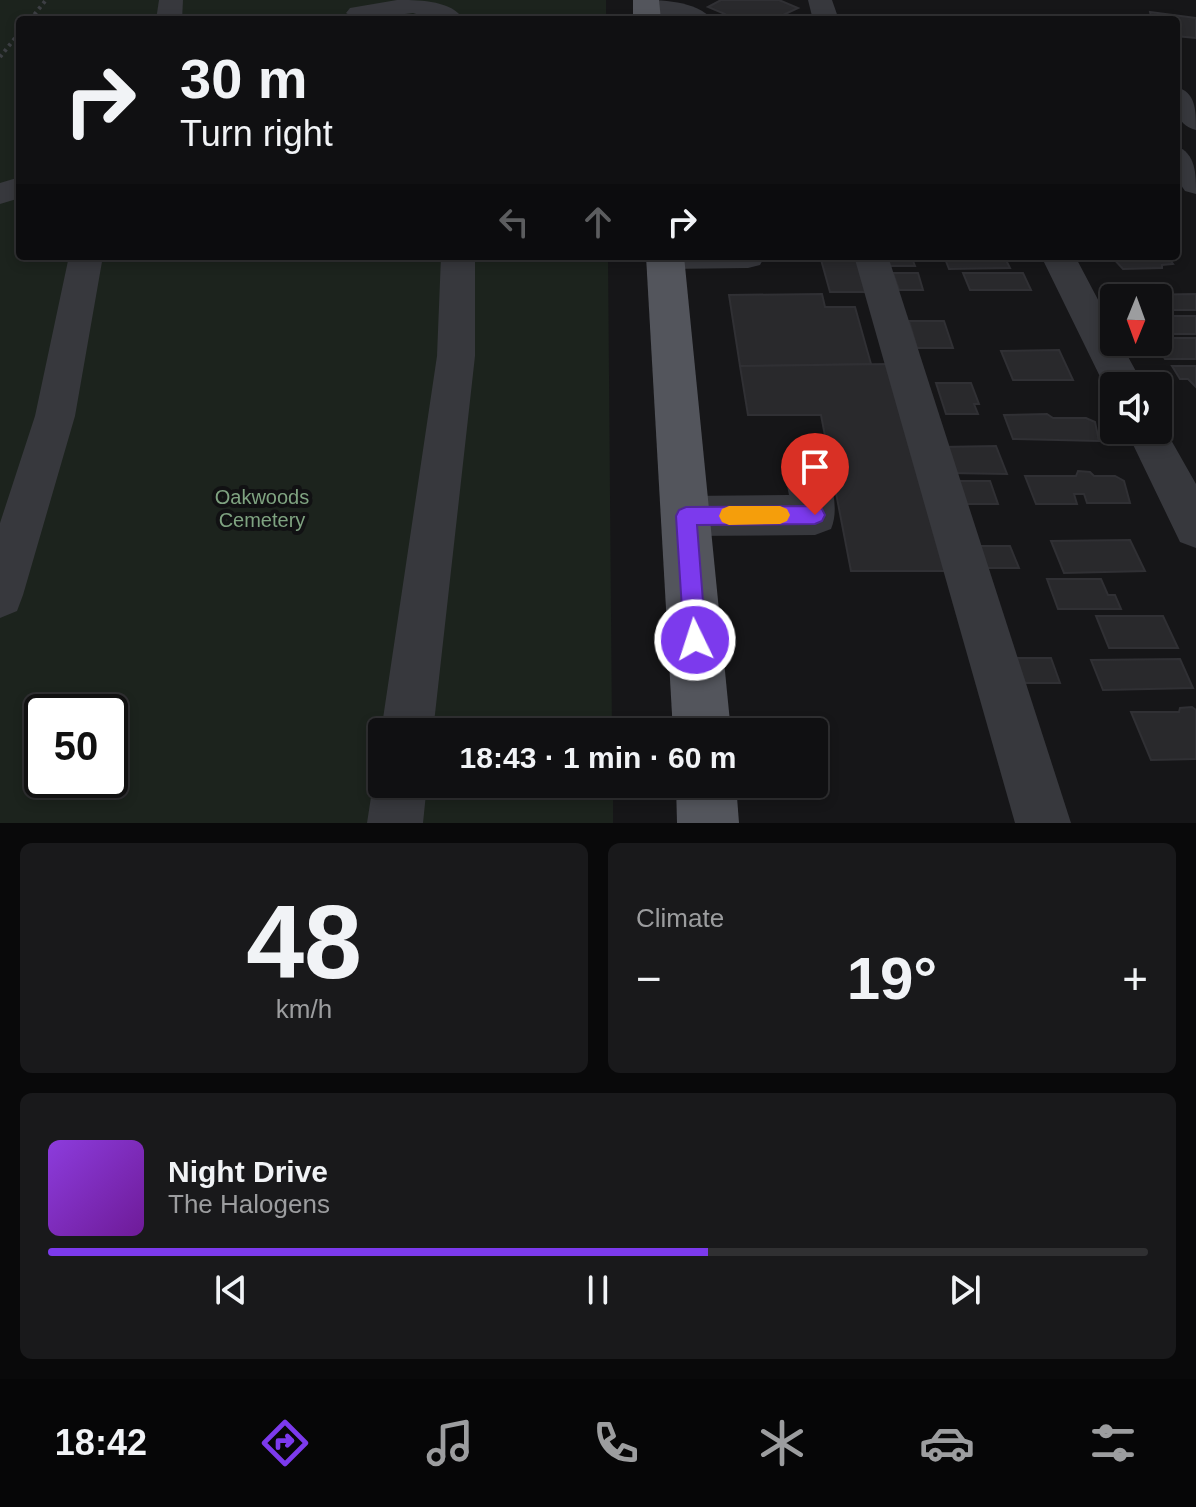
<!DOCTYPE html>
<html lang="en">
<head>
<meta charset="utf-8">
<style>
	body { margin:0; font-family:Helvetica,sans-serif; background:#19191b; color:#f1f3f6; height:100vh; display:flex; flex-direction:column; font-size:30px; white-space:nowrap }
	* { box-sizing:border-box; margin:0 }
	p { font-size:26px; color:#9c9d9f }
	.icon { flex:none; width:44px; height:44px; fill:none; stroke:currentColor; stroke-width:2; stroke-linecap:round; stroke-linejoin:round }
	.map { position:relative; height:823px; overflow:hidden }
	.panel { display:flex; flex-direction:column; gap:20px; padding:20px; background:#09090a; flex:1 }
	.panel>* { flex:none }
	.top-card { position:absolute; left:16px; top:16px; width:1164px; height:244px; border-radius:8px; box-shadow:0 4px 12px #0003,0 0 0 2px #303032; background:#101012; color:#f1f3f6; overflow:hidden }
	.needle { width:52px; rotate:181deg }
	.tools { position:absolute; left:1100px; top:284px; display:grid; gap:16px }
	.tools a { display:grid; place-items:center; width:72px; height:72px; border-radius:8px; background:#101012; box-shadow:0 4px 12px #0003,0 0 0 2px #303032; font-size:40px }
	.speed { position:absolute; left:24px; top:694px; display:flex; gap:16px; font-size:40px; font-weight:700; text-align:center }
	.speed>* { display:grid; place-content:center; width:104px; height:104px; border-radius:50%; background:#101012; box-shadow:0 4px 12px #0003,0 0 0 2px #303032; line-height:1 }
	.speed .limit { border:4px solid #111; border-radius:12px; background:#fff; color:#111 }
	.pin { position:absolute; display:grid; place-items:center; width:68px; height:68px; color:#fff; margin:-82px -34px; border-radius:50% 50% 50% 0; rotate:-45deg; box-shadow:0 0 8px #0007 }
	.pin .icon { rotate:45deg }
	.me { position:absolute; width:88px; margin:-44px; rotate:356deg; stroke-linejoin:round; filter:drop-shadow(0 0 6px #0008) }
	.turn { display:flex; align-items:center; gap:28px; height:168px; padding:0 32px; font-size:36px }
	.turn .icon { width:104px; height:104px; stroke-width:2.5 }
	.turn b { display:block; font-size:56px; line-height:68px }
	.lanes { display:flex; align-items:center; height:76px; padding:0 32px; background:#0003; justify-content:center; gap:40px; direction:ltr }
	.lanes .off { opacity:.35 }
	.big { font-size:60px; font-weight:700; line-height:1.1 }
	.panel .tile { flex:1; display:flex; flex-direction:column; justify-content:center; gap:12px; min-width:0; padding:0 28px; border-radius:12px; background:#19191b }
	.panel .dial { align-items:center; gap:0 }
	.dial b { font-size:104px; line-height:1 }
	.song { display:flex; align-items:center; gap:24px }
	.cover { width:96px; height:96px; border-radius:12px; background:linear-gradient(135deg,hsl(270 70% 55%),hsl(280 70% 35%)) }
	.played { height:8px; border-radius:4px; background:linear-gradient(90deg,#7c3aed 60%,#303032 60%) }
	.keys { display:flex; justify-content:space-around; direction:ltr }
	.heat { display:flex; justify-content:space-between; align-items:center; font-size:44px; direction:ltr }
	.panel .tiles { flex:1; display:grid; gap:20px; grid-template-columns:1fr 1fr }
	.tile:last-child { grid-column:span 2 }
	.trip { position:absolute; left:368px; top:718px; width:460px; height:80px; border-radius:8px; background:#101012; box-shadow:0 4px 12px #0003,0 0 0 2px #303032; font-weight:700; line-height:80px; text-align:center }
	.tab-bar { display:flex; height:128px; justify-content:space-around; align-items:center; background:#060607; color:#9c9d9f }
	.tab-bar .icon { width:56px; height:56px }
	.tab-bar .current { color:#7c3aed }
	.tab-bar b { font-size:36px; color:#f1f3f6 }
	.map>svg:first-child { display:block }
</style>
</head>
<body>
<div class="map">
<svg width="1196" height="823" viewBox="0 0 1196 823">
	<rect width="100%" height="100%" fill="#161618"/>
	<path fill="#1c231d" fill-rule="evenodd" d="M0 0H606V20H20V256H608L612 732H382V784H613V823H0ZM42 712H110V780H42Z"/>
	<g fill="#29292c" stroke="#303034" stroke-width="2">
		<path d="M721 0H779L798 8 783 15 785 20H726L725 14 708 7Z"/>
		<path d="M1150 12 1196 18V38L1176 36V20H1152Z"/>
		<path d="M820 256H857L868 292H830Z"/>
		<path d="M884 256H911L915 266H887Z"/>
		<path d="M944 256H1004L1010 268 949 269Z"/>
		<path d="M1111 256H1167L1173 264 1162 265V268L1123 269Z"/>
		<path d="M893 273H918L923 290H899Z"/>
		<path d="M963 273H1023L1031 290H970Z"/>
		<path d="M822 294 825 307H855L871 364 740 366 729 295Z"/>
		<path d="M1196 294V310H1158V298H1140L1138 295Z"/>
		<path d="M1158 316H1196V334H1160Z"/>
		<path d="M909 321H944L953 348H917Z"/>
		<path d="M1158 338H1196V359H1165L1156 342Z"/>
		<path d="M1059 350 1073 380H1013L1001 351Z"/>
		<path d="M889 364 952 571H851L821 415H748L740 366Z"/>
		<path d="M1172 366H1196V387L1188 379H1180Z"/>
		<path d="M936 383H971L979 404H974L978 414H946Z"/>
		<path d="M1047 414 1053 418H1086L1095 422 1099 441 1013 439 1004 415Z"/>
		<path d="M996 446 1007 474 950 473 942 447Z"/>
		<path d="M1078 471 1090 472 1094 476H1115L1124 481 1130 503H1087L1084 494H1074L1077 504H1036L1025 476H1076Z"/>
		<path d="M957 481H990L998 504H965Z"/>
		<path d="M1130 540 1145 571 1064 573 1051 541Z"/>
		<path d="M979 546H1010L1019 568H986Z"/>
		<path d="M1047 579H1101L1108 595H1115L1121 609H1058Z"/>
		<path d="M1096 616H1163L1178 648H1109Z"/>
		<path d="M1016 658H1051L1060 683H1025Z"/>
		<path d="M1180 659 1193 688 1103 690 1091 660Z"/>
		<path d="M1192 707 1196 710V759L1151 760 1131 712H1179L1180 708Z"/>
	</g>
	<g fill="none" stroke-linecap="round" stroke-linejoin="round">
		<g stroke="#3d3f44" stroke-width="4" stroke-dasharray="3 4" stroke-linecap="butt">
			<path d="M30 20 46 0"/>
			<path d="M0 57 20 32"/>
		</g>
		<g fill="#37383d" fill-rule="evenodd">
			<path d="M159 0H183L182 20H156Z"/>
			<path d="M397 0C416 0 448 0 461 16L458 20H435L413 13 357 20 346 13 350 8Z"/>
			<path d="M636 0C661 0 696 0 713 20H683L637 8 634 3Z"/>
			<path d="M808 0H832L839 20H813Z"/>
			<path d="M1176 87C1196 92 1196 110 1196 130 1174 124 1176 106 1176 87Z"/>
			<path d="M1176 146C1196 153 1196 174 1196 194L1185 191 1176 178Z"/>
			<path d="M20 177V198L0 204V183Z"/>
			<path d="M69 256H103L75 416 23 595 17 611 0 618V523L35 416Z"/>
			<path d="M441 256H475V356L433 732H382V734L381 732 437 356Z"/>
			<path d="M648 256H765L760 265 748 268 665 269 653 266Z"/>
			<path d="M854 256H888L1071 823H1015Z"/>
			<path d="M1041 256H1075L1114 330V342H1120L1144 386H1114V398L1110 397Z"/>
			<path d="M1158 417 1196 484V548L1180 542 1126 430H1158Z"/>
			<path d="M803 443 818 448C829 471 841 506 831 529L815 535 686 536 670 530 664 516 670 502 686 496 789 495 782 461 788 448Z"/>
			<path d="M381 765 382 784H427L423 823H367L373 784Z"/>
		</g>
		<g fill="#53555c" fill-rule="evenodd">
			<path d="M633 0H659L661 20H633Z"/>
			<path d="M646 256H684L731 732H673Z"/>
			<path d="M676 784H736L739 823H677Z"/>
		</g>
	</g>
	<path fill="#7c3aed" stroke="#51269a" stroke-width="2" d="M815 506 822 509 825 515 822 521 815 524 697 525 706 640 703 647 695 651 687 647 684 640 676 516 679 510 686 507Z"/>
	<path fill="#f59e0b" d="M729 506H780L787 509 790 515 787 521 780 524 729 525 722 522 719 516 722 509Z"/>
	<g text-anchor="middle" stroke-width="8" stroke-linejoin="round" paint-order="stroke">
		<g font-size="20" fill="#7fa381" stroke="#111113">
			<text x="262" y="504">Oakwoods<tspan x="262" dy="23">Cemetery</tspan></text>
		</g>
	</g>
</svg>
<div class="tools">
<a><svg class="needle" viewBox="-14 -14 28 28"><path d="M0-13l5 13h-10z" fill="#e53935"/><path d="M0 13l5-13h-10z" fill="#9c9d9f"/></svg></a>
<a><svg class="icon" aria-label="sound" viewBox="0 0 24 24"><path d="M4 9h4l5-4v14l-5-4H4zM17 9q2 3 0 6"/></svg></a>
</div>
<div class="speed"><div class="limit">50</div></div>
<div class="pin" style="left:815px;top:515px;background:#d93025"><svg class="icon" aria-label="arrive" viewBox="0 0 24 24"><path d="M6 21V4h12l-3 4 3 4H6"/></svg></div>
<svg class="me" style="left:695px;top:640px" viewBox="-20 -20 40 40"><circle r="17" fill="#7c3aed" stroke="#fff" stroke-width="3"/><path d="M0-11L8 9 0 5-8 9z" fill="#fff"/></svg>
<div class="trip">18:43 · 1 min · 60 m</div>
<div class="top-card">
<div class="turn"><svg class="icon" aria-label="right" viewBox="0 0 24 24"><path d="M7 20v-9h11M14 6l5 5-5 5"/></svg><div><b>30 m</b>Turn right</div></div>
<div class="lanes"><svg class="icon off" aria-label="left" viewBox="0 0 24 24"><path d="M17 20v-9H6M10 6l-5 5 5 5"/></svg><svg class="icon off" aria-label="ahead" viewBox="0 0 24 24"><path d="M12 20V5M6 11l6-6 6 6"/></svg><svg class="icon" aria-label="right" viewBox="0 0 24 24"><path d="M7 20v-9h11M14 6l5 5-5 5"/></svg></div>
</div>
</div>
<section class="panel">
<div class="tiles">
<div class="tile dial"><b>48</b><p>km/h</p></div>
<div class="tile"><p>Climate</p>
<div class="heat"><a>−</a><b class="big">19°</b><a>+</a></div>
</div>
<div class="tile">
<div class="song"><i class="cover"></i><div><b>Night Drive</b><p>The Halogens</p></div></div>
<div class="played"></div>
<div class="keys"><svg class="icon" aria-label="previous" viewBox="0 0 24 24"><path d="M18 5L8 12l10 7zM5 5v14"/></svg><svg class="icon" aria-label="pause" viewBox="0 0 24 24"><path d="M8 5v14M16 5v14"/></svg><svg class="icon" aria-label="next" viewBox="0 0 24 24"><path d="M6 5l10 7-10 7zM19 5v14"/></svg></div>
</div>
</div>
</section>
<nav class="tab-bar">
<b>18:42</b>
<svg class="icon current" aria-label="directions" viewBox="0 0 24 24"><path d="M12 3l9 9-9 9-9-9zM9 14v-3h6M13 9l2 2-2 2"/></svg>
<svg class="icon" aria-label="music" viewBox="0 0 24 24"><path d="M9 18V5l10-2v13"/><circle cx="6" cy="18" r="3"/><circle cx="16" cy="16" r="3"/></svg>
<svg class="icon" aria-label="phone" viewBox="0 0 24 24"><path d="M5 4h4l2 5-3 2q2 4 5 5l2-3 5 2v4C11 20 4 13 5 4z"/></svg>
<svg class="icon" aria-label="climate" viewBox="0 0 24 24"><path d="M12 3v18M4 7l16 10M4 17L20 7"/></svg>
<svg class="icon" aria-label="car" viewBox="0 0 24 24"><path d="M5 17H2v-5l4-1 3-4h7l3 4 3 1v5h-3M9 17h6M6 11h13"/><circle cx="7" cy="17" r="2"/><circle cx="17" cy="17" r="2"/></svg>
<svg class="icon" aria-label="filters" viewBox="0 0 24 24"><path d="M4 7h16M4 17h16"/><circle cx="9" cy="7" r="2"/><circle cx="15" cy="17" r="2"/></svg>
</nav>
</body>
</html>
